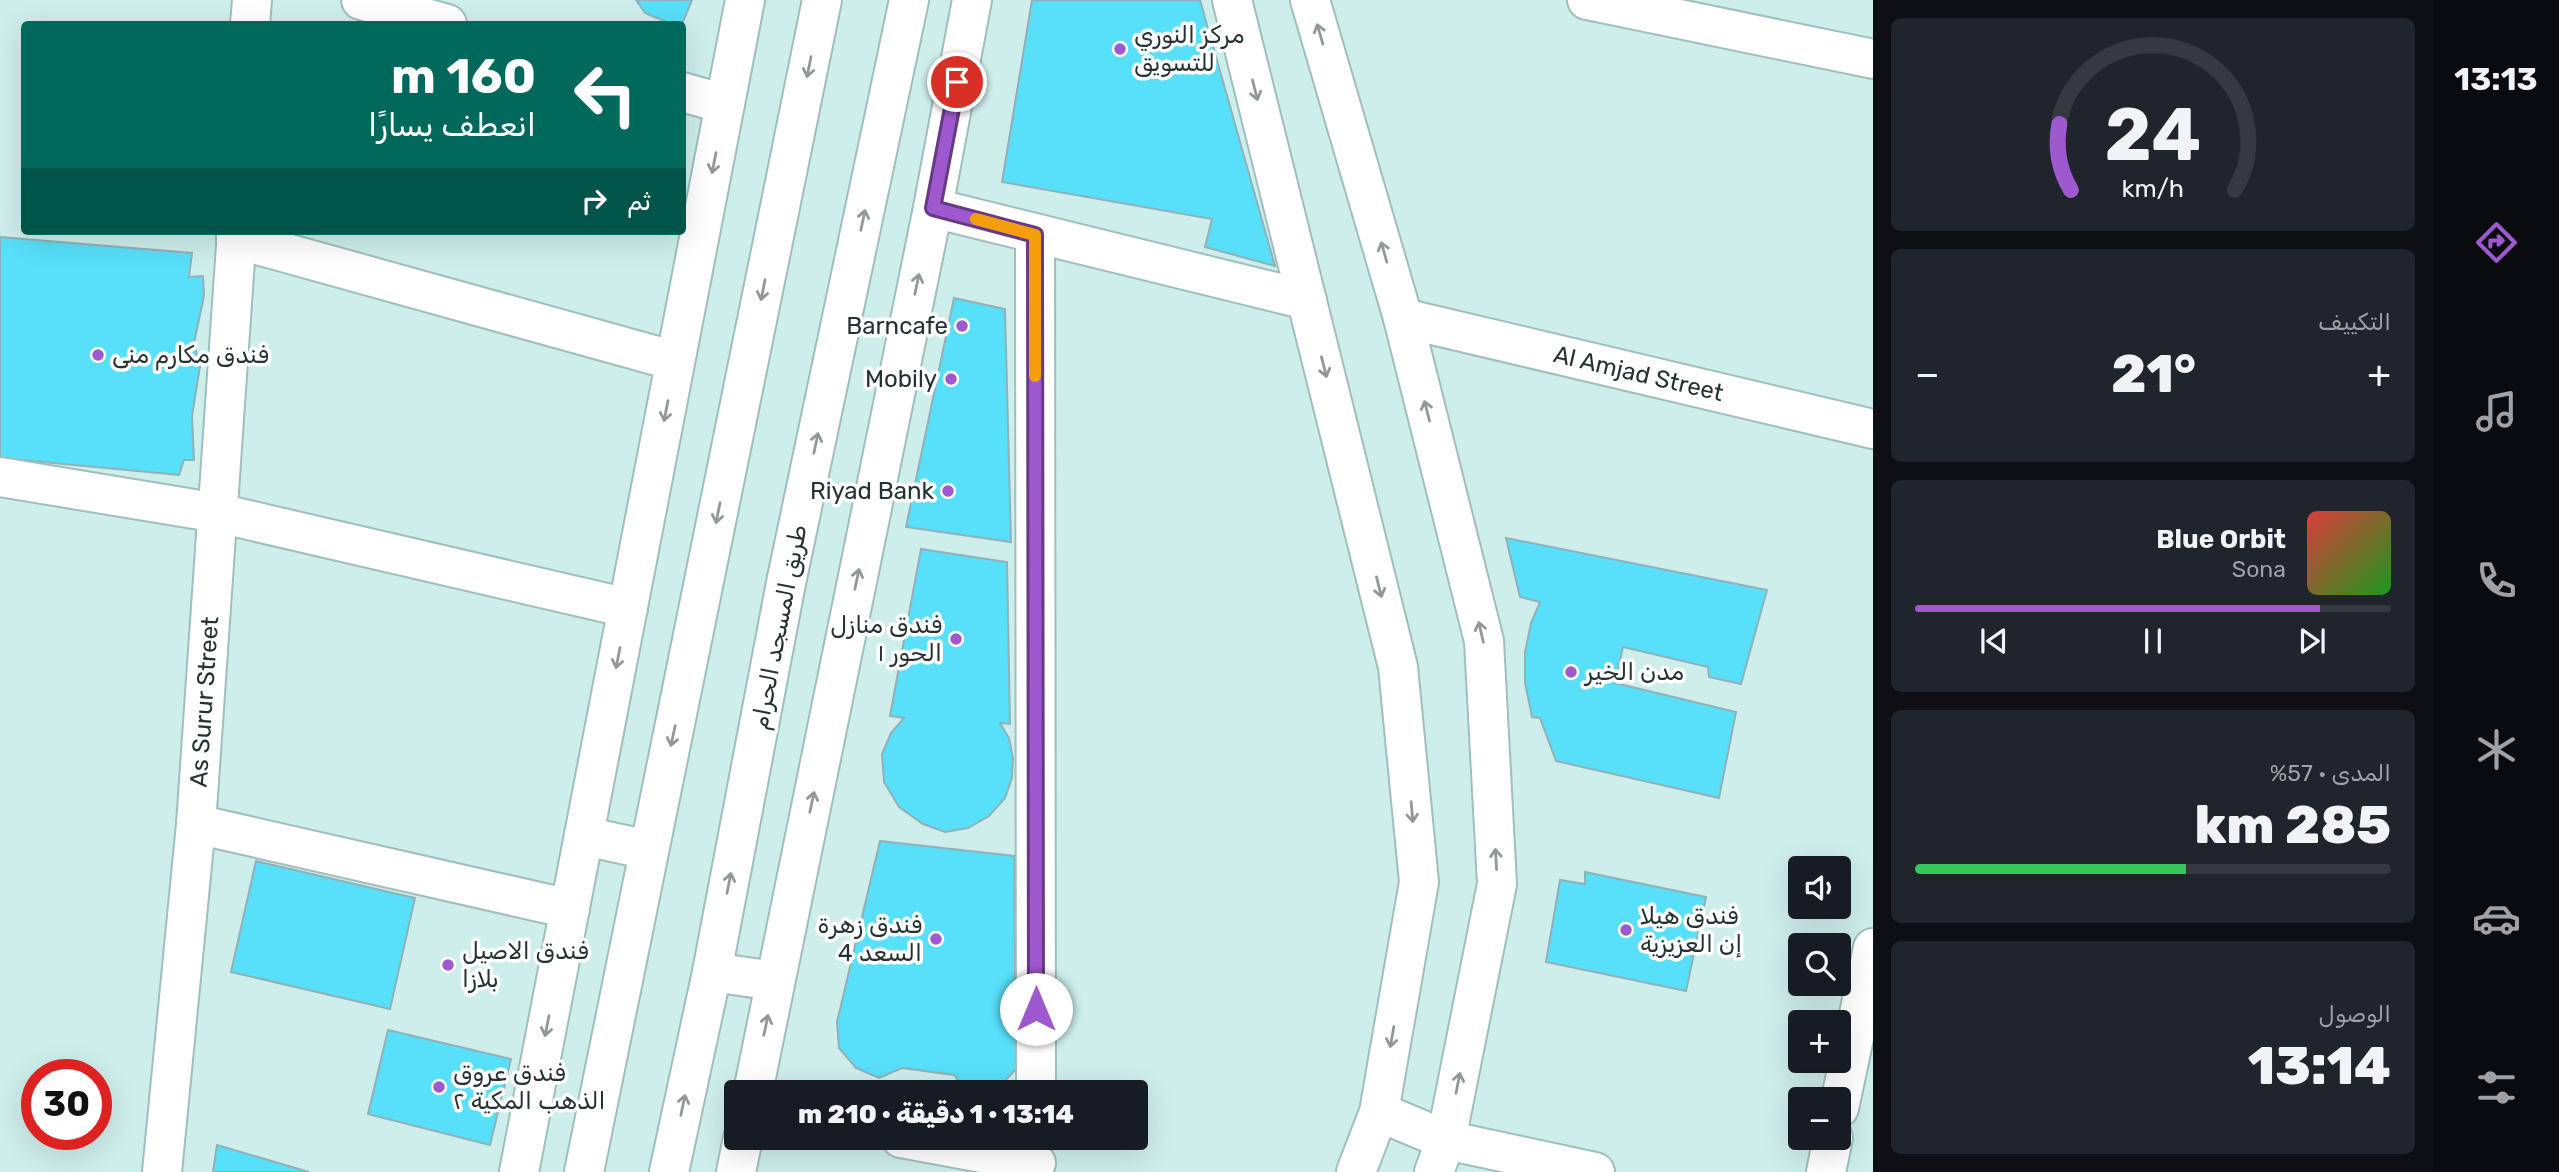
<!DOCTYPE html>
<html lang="ar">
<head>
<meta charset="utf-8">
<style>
	body { margin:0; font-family:Rubik,Cairo,sans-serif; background:#20242c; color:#f1f3f6; direction:rtl; height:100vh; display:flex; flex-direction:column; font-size:26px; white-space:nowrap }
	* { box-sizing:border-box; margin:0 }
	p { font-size:23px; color:#9ea1a6 }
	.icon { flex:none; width:38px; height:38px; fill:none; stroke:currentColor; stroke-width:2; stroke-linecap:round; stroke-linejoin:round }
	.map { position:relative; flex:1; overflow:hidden; direction:ltr }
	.side { display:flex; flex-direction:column; gap:18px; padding:18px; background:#0d0f14; width:560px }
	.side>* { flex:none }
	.banner { position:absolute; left:21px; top:21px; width:665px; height:214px; border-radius:7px; box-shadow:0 7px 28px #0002; direction:rtl; background:#00695c; color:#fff; overflow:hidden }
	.tools { position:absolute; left:1788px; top:856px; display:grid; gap:14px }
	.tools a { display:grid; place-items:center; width:63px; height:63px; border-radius:7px; background:#171b24; box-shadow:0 7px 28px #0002; font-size:35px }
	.speed { position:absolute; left:21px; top:1059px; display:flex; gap:14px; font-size:35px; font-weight:700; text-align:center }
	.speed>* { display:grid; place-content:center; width:91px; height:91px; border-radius:50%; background:#171b24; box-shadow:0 7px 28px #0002; line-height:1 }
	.speed .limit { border:10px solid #d22; background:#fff; color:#111 }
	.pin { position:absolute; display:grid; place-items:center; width:60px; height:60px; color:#fff; margin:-30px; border:4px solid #fff; border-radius:50%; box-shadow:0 2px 7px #0007 }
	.me { position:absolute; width:77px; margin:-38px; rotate:0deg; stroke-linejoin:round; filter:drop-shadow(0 0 5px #0008) }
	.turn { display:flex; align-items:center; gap:24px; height:147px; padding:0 35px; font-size:32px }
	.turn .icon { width:91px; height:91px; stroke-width:2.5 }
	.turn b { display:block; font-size:49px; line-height:60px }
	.then { display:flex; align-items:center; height:66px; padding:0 35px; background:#0003; gap:14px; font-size:26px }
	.big { font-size:52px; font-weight:800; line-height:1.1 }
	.side .tile { flex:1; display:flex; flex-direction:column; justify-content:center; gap:10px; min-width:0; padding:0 24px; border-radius:10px; background:#20242c }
	.side .dial { align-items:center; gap:0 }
	.dial svg { height:182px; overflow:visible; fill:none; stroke:#363941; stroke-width:7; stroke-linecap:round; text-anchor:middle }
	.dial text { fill:#f1f3f6; stroke:none }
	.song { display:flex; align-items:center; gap:21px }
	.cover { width:84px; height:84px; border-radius:10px; background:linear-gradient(135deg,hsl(0 70% 55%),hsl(120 70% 35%)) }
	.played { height:7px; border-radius:4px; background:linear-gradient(90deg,#9f59ce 85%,#363941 85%) }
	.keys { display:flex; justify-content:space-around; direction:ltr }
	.heat { display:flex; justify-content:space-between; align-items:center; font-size:38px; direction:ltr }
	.charge { height:10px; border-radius:5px; background:linear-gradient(90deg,#34c759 57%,#363941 0) }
	.trip { position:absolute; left:724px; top:1080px; width:424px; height:70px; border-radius:7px; background:#171b24; box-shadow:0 7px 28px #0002; font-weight:800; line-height:70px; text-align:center; direction:rtl }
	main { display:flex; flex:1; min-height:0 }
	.tabs { display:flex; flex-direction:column; width:126px; justify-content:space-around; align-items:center; background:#090b0e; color:#9ea1a6 }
	.tabs .icon { width:49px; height:49px }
	.tabs .selected { color:#9f59ce }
	.tabs b { font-size:32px; color:#f1f3f6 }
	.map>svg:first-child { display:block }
</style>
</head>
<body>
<main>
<nav class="tabs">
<b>13:13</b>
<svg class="icon selected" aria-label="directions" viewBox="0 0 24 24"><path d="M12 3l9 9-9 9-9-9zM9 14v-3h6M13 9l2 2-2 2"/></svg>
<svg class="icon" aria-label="music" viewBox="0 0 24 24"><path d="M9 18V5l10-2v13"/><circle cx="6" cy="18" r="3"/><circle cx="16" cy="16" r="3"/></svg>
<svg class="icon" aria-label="phone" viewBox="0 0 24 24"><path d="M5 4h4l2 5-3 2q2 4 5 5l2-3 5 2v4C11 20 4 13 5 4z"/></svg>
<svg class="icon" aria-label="climate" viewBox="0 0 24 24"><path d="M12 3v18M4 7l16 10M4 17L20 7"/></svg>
<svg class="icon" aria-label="car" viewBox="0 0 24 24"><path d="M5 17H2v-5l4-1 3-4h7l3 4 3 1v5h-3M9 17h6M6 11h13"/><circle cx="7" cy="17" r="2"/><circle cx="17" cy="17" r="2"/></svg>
<svg class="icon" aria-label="filters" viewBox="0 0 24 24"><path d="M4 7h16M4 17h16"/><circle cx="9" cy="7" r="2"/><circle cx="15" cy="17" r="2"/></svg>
</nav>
<section class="side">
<div class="tile dial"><svg viewBox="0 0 100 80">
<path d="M14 69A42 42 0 1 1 86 69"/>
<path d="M14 69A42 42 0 0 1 9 40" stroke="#9f59ce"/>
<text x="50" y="56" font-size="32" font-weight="700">24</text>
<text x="50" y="72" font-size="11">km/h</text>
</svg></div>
<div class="tile"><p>التكييف</p>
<div class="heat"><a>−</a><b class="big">21°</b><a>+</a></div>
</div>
<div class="tile">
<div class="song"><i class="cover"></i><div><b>Blue Orbit</b><p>Sona</p></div></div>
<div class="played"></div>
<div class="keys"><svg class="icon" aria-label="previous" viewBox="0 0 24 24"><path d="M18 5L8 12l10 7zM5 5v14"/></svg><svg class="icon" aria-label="pause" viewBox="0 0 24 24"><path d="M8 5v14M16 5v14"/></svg><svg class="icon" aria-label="next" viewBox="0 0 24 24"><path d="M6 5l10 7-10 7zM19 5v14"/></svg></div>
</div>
<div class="tile"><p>المدى · 57%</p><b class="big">285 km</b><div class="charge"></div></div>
<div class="tile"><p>الوصول</p><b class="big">13:14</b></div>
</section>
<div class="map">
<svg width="1873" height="1172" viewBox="0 0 1873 1172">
	<rect width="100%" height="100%" fill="#ceeeeb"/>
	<g fill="#58dff9" stroke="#92b0b7" stroke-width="2">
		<path d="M636 0H692L682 24H671L645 13Z"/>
		<path d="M1032 0H1200L1275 266 1205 247 1212 219 1002 182Z"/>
		<path d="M0 237 192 253 189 277 203 276 204 296 194 343 200 366 192 416 194 460H184L179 475 0 458Z"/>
		<path d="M954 298 1005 309 1011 542 906 527Z"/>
		<path d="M1506 538 1767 590 1741 684 1709 677 1708 667 1623 647 1615 683 1736 712 1719 798 1556 761 1540 718 1532 717 1525 683V652L1531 623 1540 602 1520 597Z"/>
		<path d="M921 549 1007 562 1010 724 1000 723 1009 738 1013 758 1012 778 1005 798 989 816 968 828 945 832 923 824 899 807 884 782 882 754 891 733 904 718 890 716Z"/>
		<path d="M880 841 1014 856 1016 1069 998 1088 966 1091 954 1075 902 1068 879 1078 856 1068 839 1048 837 1022Z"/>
		<path d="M256 861 415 898 390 1009 231 972Z"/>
		<path d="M1585 872 1706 897 1686 991 1546 962 1560 880 1585 884Z"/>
		<path d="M388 1030 511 1059 490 1145 368 1114Z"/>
		<path d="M217 1145 309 1172H213Z"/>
	</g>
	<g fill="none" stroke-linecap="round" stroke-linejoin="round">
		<defs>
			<g id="minor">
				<path d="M361 0 447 24"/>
				<path d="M1232 0 1398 667 1419 882 1379 1112 1356 1172"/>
				<path d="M1310 0 1403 318 1484 641 1497 884 1446 1140 1434 1172"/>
				<path d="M1587 0 1873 59"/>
				<path d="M250 24 252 0"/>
				<path d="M682 92 725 104"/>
				<path d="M933 208 1307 300"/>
				<path d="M1035 235 1036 1092"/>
				<path d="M236 239 675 361"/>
				<path id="s1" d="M1403 318 1873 429"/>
				<path d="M0 477 218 513 628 608"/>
				<path d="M196 824 570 909"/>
				<path d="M584 836 649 850"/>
				<path d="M712 972 775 981"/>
				<path d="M753 1092 933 208 972 0"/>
				<path d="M1839 1108 1873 948"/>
				<path d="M1379 1112 1446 1140 1595 1172"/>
				<path d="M901 1138 1036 1163"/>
				<path id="s2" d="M162 1172 196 824 237 231"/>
				<path d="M519 1172 745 0"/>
				<path d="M736 1172 743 1138"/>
				<path d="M1826 1172 1833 1138"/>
			</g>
			<g id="major">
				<path d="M584 1172 822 0"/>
				<path d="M669 1172 712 972 786 583 909 0"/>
			</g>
		</defs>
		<use href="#minor" stroke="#a0bfbc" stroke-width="42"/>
		<use href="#major" stroke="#a0bfbc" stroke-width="42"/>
		<use href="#minor" stroke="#fff" stroke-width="38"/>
		<use href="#major" stroke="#fff" stroke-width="38"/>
	</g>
	<defs><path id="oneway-shaft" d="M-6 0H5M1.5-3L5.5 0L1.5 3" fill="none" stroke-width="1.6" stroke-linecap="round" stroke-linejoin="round" transform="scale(1.75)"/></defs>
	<g stroke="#929898">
		<use href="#oneway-shaft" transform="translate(1320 34) rotate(-106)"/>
		<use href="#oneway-shaft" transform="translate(809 67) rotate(101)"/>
		<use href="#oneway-shaft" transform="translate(1255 90) rotate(76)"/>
		<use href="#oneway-shaft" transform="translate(714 163) rotate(101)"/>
		<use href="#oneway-shaft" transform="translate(863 220) rotate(-78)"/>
		<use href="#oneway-shaft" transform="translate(1384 252) rotate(-106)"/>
		<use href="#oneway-shaft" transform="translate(917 284) rotate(-78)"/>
		<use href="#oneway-shaft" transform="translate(763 290) rotate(101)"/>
		<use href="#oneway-shaft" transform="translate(1324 367) rotate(76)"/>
		<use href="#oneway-shaft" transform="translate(666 411) rotate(101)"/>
		<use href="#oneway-shaft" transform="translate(1427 411) rotate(-104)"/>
		<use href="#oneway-shaft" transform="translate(816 443) rotate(-78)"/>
		<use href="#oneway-shaft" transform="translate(718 513) rotate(101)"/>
		<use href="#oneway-shaft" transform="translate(857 579) rotate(-78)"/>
		<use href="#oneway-shaft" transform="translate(1379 587) rotate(76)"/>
		<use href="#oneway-shaft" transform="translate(1481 632) rotate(-103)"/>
		<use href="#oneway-shaft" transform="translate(618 658) rotate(101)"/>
		<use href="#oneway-shaft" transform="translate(673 736) rotate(102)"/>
		<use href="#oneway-shaft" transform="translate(812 802) rotate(-78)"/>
		<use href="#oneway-shaft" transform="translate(1412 812) rotate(85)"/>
		<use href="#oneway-shaft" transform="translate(1496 859) rotate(-93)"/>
		<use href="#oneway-shaft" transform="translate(729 883) rotate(-79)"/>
		<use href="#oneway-shaft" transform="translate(766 1025) rotate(-78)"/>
		<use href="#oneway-shaft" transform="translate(547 1026) rotate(101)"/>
		<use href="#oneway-shaft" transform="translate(1392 1037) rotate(100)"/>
		<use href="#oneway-shaft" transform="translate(1458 1083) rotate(-79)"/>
		<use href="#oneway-shaft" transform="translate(683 1105) rotate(-78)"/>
	</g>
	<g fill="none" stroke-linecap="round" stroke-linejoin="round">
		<defs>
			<path id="route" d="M957 82 933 208 1035 235 1036 1009"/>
		</defs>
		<use href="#route" stroke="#673a86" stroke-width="18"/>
		<use href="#route" stroke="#9f59ce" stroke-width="12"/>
		<path stroke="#f59e0b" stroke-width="12" d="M976 219 1035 235V376"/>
	</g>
	<g fill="#9f59ce" stroke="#fff" stroke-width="2.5">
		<circle cx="1120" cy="49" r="7"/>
		<circle cx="962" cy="326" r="7"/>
		<circle cx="98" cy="355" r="7"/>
		<circle cx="951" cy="379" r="7"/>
		<circle cx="948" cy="491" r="7"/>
		<circle cx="956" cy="639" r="7"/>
		<circle cx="1571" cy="672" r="7"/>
		<circle cx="1626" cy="930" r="7"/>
		<circle cx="936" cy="939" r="7"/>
		<circle cx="448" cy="965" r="7"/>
		<circle cx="439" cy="1087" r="7"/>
	</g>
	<g text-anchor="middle" stroke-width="7" stroke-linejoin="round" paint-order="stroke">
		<g font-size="24" fill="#253231" stroke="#fff" text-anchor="start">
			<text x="1134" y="43">مركز النوري<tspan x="1134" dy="28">للتسويق</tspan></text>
			<text x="948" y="334" text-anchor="end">Barncafe</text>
			<text x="112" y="363">فندق مكارم منى</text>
			<text x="937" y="387" text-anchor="end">Mobily</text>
			<text x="934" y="499" text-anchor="end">Riyad Bank</text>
			<text x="942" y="633" text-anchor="end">فندق منازل<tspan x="942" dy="28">الحور ١</tspan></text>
			<text x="1585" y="680">مدن الخير</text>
			<text x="1640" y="924">فندق هيلا<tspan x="1640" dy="28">إن العزيزية</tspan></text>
			<text x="922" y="933" text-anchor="end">فندق زهرة<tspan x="922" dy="28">السعد 4</tspan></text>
			<text x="462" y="959">فندق الاصيل<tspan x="462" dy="28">بلازا</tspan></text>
			<text x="453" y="1081">فندق عروق<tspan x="453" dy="28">الذهب المكية ٢</tspan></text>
		</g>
		<g font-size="24" fill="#253231" stroke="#fff">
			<text dy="8" stroke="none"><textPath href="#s1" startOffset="242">Al Amjad Street</textPath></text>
			<text transform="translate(779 627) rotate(-79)" y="8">طريق المسجد الحرام</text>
			<text dy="8" stroke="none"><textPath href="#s2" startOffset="472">As Surur Street</textPath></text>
		</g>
	</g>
</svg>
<div class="tools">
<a><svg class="icon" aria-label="sound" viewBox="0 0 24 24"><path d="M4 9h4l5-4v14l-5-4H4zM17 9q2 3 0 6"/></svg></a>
<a><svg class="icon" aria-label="search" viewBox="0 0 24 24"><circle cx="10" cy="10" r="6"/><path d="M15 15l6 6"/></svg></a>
<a>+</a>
<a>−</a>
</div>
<div class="speed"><div class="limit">30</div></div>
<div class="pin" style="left:957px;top:82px;background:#d93025"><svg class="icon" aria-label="arrive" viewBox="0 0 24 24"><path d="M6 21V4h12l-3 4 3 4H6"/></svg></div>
<svg class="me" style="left:1036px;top:1009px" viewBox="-20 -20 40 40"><circle r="19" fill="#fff"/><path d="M0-13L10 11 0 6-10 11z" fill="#9f59ce"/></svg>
<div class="trip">13:14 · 1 دقيقة · 210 m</div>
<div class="banner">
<div class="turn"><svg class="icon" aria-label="left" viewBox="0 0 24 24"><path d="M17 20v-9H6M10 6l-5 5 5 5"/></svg><div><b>160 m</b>انعطف يسارًا</div></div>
<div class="then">ثم<svg class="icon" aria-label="right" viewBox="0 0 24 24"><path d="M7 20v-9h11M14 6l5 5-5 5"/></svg></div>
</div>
</div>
</main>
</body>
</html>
